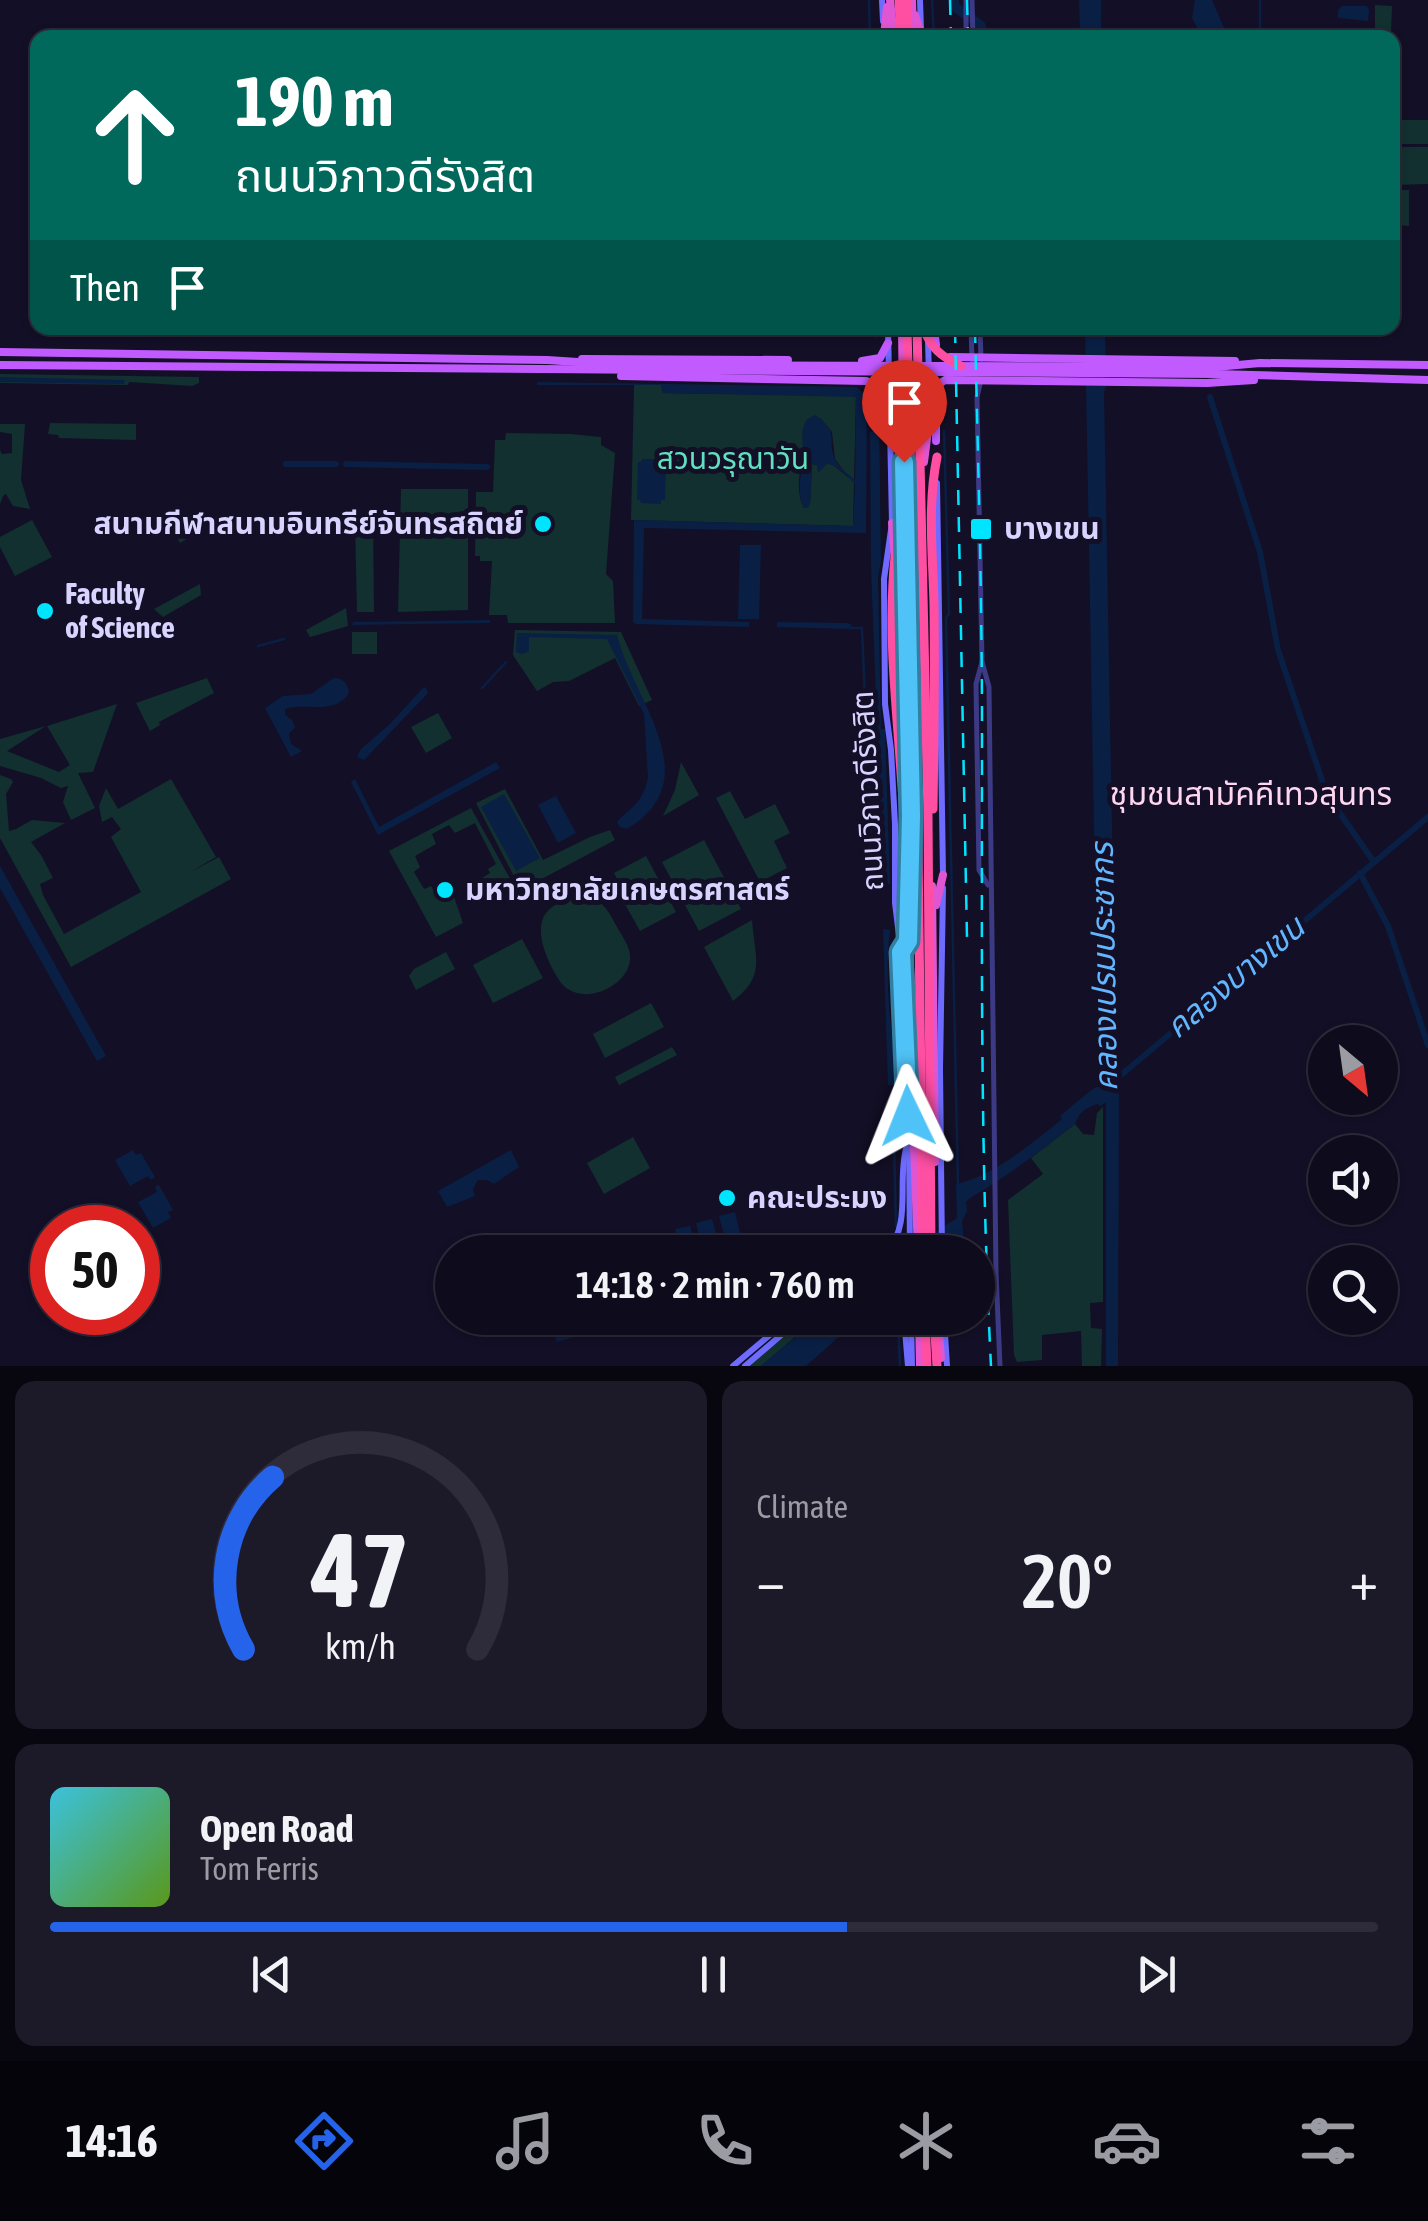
<!DOCTYPE html>
<html lang="en">
<head>
<meta charset="utf-8">
<style>
	body { margin:0; font-family:"Asap Condensed","Noto Sans Thai",sans-serif; background:#1c1929; color:#f1f3f6; height:100vh; display:flex; flex-direction:column; font-size:38px; white-space:nowrap }
	* { box-sizing:border-box; margin:0 }
	p { font-size:32px; color:#9b9ba3 }
	.icon { flex:none; width:55px; height:55px; fill:none; stroke:currentColor; stroke-width:2; stroke-linecap:round; stroke-linejoin:round }
	.map { position:relative; height:1366px; overflow:hidden }
	.panel { display:flex; flex-direction:column; gap:15px; padding:15px; background:#08060f; flex:1 }
	.panel>* { flex:none }
	.guide { position:absolute; left:30px; top:30px; width:1370px; height:305px; border-radius:20px; box-shadow:0 2px 8px #0004,0 0 0 2px #2e2b3b; background:#00695c; color:#fff; overflow:hidden }
	.needle { width:65px; rotate:151deg }
	.fabs { position:absolute; left:1308px; top:1025px; display:grid; gap:20px }
	.fabs a { display:grid; place-items:center; width:90px; height:90px; border-radius:50%; background:#0e0b1c; box-shadow:0 2px 8px #0004,0 0 0 2px #2e2b3b; font-size:50px }
	.speed { position:absolute; left:30px; top:1205px; display:flex; gap:20px; font-size:50px; font-weight:700; text-align:center }
	.speed>* { display:grid; place-content:center; width:130px; height:130px; border-radius:50%; background:#0e0b1c; box-shadow:0 2px 8px #0004,0 0 0 2px #2e2b3b; line-height:1 }
	.speed .limit { border:15px solid #d22; background:#fff; color:#111 }
	.pin { position:absolute; display:grid; place-items:center; width:85px; height:85px; color:#fff; margin:-102px -42px; border-radius:50% 50% 50% 0; rotate:-45deg; box-shadow:0 0 10px #0007 }
	.pin .icon { rotate:45deg }
	.me { position:absolute; width:110px; margin:-55px; rotate:358deg; stroke-linejoin:round; filter:drop-shadow(0 0 8px #0008) }
	.turn { display:flex; align-items:center; gap:35px; height:210px; padding:0 40px; font-size:45px }
	.turn .icon { width:130px; height:130px; stroke-width:2.5 }
	.turn b { display:block; font-size:70px; line-height:85px }
	.then { display:flex; align-items:center; height:95px; padding:0 40px; background:#0003; gap:20px; font-size:38px }
	.big { font-size:75px; font-weight:600; line-height:1.1 }
	.panel .tile { flex:1; display:flex; flex-direction:column; justify-content:center; gap:15px; min-width:0; padding:0 35px; border-radius:20px; background:#1c1929 }
	.panel .dial { align-items:center; gap:0 }
	.dial svg { height:260px; overflow:visible; fill:none; stroke:#2e2b3b; stroke-width:7; stroke-linecap:round; text-anchor:middle }
	.dial text { fill:#f1f3f6; stroke:none }
	.song { display:flex; align-items:center; gap:30px }
	.cover { width:120px; height:120px; border-radius:15px; background:linear-gradient(135deg,hsl(190 70% 55%),hsl(90 70% 35%)) }
	.played { height:10px; border-radius:5px; background:linear-gradient(90deg,#2563eb 60%,#2e2b3b 60%) }
	.keys { display:flex; justify-content:space-around; direction:ltr }
	.heat { display:flex; justify-content:space-between; align-items:center; font-size:55px; direction:ltr }
	.panel .tiles { flex:1; display:grid; gap:15px; grid-template-columns:1fr 1fr }
	.tile:last-child { grid-column:span 2 }
	.trip { position:absolute; left:435px; top:1235px; width:560px; height:100px; border-radius:50px; background:#0e0b1c; box-shadow:0 2px 8px #0004,0 0 0 2px #2e2b3b; font-weight:600; line-height:100px; text-align:center }
	.tab-bar { display:flex; height:160px; justify-content:space-around; align-items:center; background:#06040b; color:#9b9ba3 }
	.tab-bar .icon { width:70px; height:70px }
	.tab-bar .active { color:#2563eb }
	.tab-bar b { font-size:45px; color:#f1f3f6 }
	.map>svg:first-child { display:block }
</style>
</head>
<body>
<div class="map">
<svg width="1428" height="1366" viewBox="0 0 1428 1366">
	<rect width="100%" height="100%" fill="#130f26"/>
	<g fill="#12302f" fill-rule="evenodd">
		<path d="M1375 5 1392 6 1391 34H1375Z"/>
		<rect x="1393" y="120" width="35" height="24"/>
		<path d="M1393 147H1428V184L1395 185 1396 190H1409V226L1393 225Z"/>
		<path d="M0 374 199 377V383L192 386 129 382 128 385 0 383Z"/>
		<path d="M634 385H661L663 393 856 396 853 526 631 520ZM820 418 832 432 835 459 849 478 832 464H826L821 470 818 465 812 464 810 503 804 508C790 482 808 443 820 418Z"/>
		<path d="M50 423 136 424V440L59 438 58 435 48 434Z"/>
		<path d="M0 424H25L21 480 30 509 13 506 6 494 3 496 0 504V450L2 454 12 453V434L0 432Z"/>
		<path d="M506 433 570 434 601 437V445L615 453 606 574 613 581 615 623H508L507 615H489L492 561H480V556H475L476 492H493L495 440H505Z"/>
		<path d="M401 489H468V610L398 612Z"/>
		<path d="M165 515H185L195 534 180 543Z"/>
		<path d="M32 520 52 557 15 576 0 547V537Z"/>
		<path d="M373 521 374 612H357L355 522Z"/>
		<path d="M200 584 201 595 163 617 154 609Z"/>
		<path d="M346 608 348 626 310 637 306 630Z"/>
		<path d="M515 630 621 632 652 700 639 706 615 658 569 681 553 682 537 691 513 655Z"/>
		<rect x="352" y="632" width="25" height="22"/>
		<path d="M207 678 214 693 159 722 160 725 150 731 136 703Z"/>
		<path d="M117 704 93 772 78 773 95 808 71 820 63 802 68 786 61 788 41 778 0 766V739L46 726 7 751 59 772 70 765 47 726Z"/>
		<path d="M438 713 452 738 426 753 411 727Z"/>
		<path d="M681 762 699 795 663 816 675 790Z"/>
		<path d="M0 775 11 779 13 782 6 794 9 831 16 829 32 820 65 823 31 842 41 855 53 878 40 884 43 895 64 934 141 892 111 837 121 829 112 817 102 822 99 806 106 788 118 809 171 779 216 857 190 872 219 857 231 879 71 967 0 838Z"/>
		<path d="M505 789 543 860 590 837 610 830 615 840 521 890 476 803Z"/>
		<path d="M730 791 745 819 775 804 790 833 774 841 787 868 760 882 716 798Z"/>
		<path d="M471 808 518 893 507 899 479 880 490 873 488 869 496 864 475 823 455 833 449 825 432 834 436 844 415 856 420 867 414 872 424 889 431 886 436 895 446 898 453 894 463 923 436 937 389 851Z"/>
		<path d="M704 840 741 909 699 931 662 862Z"/>
		<path d="M646 856 676 912 640 931 625 904 629 901 614 873Z"/>
		<path d="M579 896C601 896 608 910 617 927 622 936 629 945 630 955 632 976 609 992 590 994 580 995 569 992 562 984 550 968 532 931 546 913 554 903 567 899 579 896Z"/>
		<path d="M752 920C755 958 766 976 733 1001L704 947Z"/>
		<path d="M522 939 543 978 493 1003 473 965Z"/>
		<path d="M446 952 455 969 416 990 409 976 414 969Z"/>
		<path d="M651 1003 664 1027 605 1058 593 1034Z"/>
		<path d="M672 1047 677 1055 619 1085 615 1077Z"/>
		<path d="M1103 1107V1302L1090 1303 1091 1328 1102 1329 1101 1366H1082L1081 1331 1042 1335V1360L1017 1362 1014 1355 1008 1200 1043 1174 1031 1158 1075 1124 1083 1134 1094 1135 1097 1113Z"/>
		<path d="M633 1137 650 1168 604 1194 587 1163Z"/>
		<path d="M805 1318H817L761 1366H747Z"/>
	</g>
	<g fill="#0a1f44">
		<path d="M1079 0H1101V37H1080Z"/>
		<path d="M1195 0H1212L1228 37H1202L1192 18Z"/>
		<path d="M1342 6H1367L1369 10 1368 21 1338 18V10Z"/>
		<path d="M1085 328H1105L1106 387 1104 392 1114 937 1110 987 1116 1070 1119 1085 1118 1366H1106V1102L1101 1106 1097 1104C1086 1108 1079 1112 1075 1124 1040 1151 1008 1176 970 1198L966 1202 967 1211 962 1222 964 1242H954L936 1252H904L957 1218 956 1184C994 1176 1032 1143 1062 1119L1060 1116 1090 1091 1105 1082 1097 995Z"/>
		<path d="M0 377 125 380 124 384 0 382Z"/>
		<path d="M537 382 857 387 867 397 866 533 644 528 642 619 749 622V627L636 624 633 622 634 520 853 526 855 484C847 476 838 465 827 464L818 473 817 465 812 464 810 503 808 508H804C795 491 803 470 803 451 803 443 801 434 804 426 806 418 808 419 815 415 842 433 825 440 836 461 840 468 849 475 855 480L856 397 663 393 661 385H537Z"/>
		<path d="M874 397 879 408 881 562 878 577 881 729H885L890 884 883 885 871 567 870 432 875 431Z"/>
		<path d="M642 459H661V464H666L665 500H661V504L641 503 640 500H637L638 462H641Z"/>
		<path d="M740 545H761L759 619H738Z"/>
		<path d="M490 620V623L352 625 353 622Z"/>
		<path d="M777 622 846 623 851 624V629L777 627Z"/>
		<path d="M517 633 617 635C633 700 710 779 627 829L620 827 617 822C633 805 642 804 648 778L644 714 607 639 529 637V651L523 654 516 652Z"/>
		<path d="M334 678C343 678 348 684 349 693 334 716 307 702 285 709V715L292 720 295 727 289 734 291 744 302 751 291 757 265 708 283 696 311 694Z"/>
		<path d="M426 687 428 693 364 760 357 757 361 749 390 724 422 689Z"/>
		<path d="M496 762 500 768 378 835 351 782 355 779 379 827Z"/>
		<path d="M504 794 540 858 516 871 481 807Z"/>
		<path d="M556 796 576 833 558 843 538 805Z"/>
		<path d="M0 866 106 1056 97 1061 0 888Z"/>
		<path d="M883 929 890 930C884 980 891 1033 898 1083L896 1085H888Z"/>
		<path d="M133 1150 136 1155 141 1153 155 1177 151 1180 148 1176 130 1186 115 1160Z"/>
		<path d="M511 1150 519 1167 494 1184 487 1180H478L473 1189 475 1196 447 1207 438 1191Z"/>
		<path d="M159 1185 173 1210 168 1212 171 1218 153 1228 138 1202 157 1192 155 1187Z"/>
		<path d="M735 1212 743 1245 728 1249 719 1216Z"/>
		<path d="M712 1219 721 1251 703 1252 696 1223Z"/>
		<path d="M690 1226 697 1252H681L675 1229Z"/>
		<path d="M550 1318H640L557 1342Z"/>
		<path d="M818 1318H860L806 1366H761Z"/>
	</g>
	<g fill="none" stroke-linecap="round" stroke-linejoin="round">
		<g stroke="#0a1f44" stroke-width="2.5">
			<path d="M869 0 870 38"/>
			<path d="M932 0 934 38"/>
			<path d="M1260 38V0"/>
			<path d="M877 328V337"/>
			<path d="M944 431 949 614 946 618 958 1185"/>
			<path d="M850 628H862L873 889"/>
			<path d="M258 646 284 639"/>
			<path d="M482 688 506 662"/>
			<path d="M893 1099 896 1226"/>
			<path d="M898 1318 900 1366"/>
		</g>
		<g stroke="#0a1f44" stroke-width="6">
			<path d="M1210 397 1260 552 1278 650 1327 795 1374 862"/>
			<path d="M286 464H336"/>
			<path d="M346 464 487 467"/>
			<path d="M1360 873 1388 926 1428 1045"/>
			<path d="M1114 1081 1428 817"/>
		</g>
		<path stroke="#0a1f44" stroke-width="10" d="M954 0V6L981 26 985 38"/>
		<g stroke="#3d3a85" stroke-width="5">
			<path d="M966 0V38"/>
			<path d="M972 0 973 38"/>
			<path d="M971 328 972 360"/>
			<path d="M980 328 981 359"/>
			<path d="M981 380 977 397 982 662 976 684 979 870 988 885"/>
			<path d="M982 662 989 687 996 1273 1000 1366"/>
		</g>
		<g stroke="#6f6bff" stroke-width="6">
			<path d="M882 0 883 21"/>
			<path d="M920 0 921 29"/>
			<path d="M888 328 892 523 884 579 885 704 891 750 895 824V903L901 952 909 1138 910 1252"/>
			<path d="M928 339 930 416"/>
			<path d="M937 483 943 875"/>
			<path d="M887 1252C912 1223 897 1183 906 1149"/>
			<path d="M942 1252 940 1069 943 888"/>
			<path d="M904 1318 908 1366"/>
			<path d="M911 1318 912 1366"/>
			<path d="M944 1318 947 1366"/>
			<path d="M733 1366 790 1318"/>
			<path d="M745 1366 801 1318"/>
		</g>
		<g stroke="#c25bff" stroke-width="8">
			<path d="M934 328 936 345"/>
			<path d="M0 352 547 360 624 365 1215 367 1260 363 1428 365"/>
			<path d="M950 357 1235 361"/>
			<path d="M582 359 788 360"/>
			<path d="M862 361 880 358 888 343"/>
			<path d="M0 365 1215 374 1428 380"/>
			<path d="M621 376 866 381 879 387 890 404"/>
			<path d="M936 441V386L945 380 1207 383 1254 380"/>
		</g>
		<g stroke="#e055d1" stroke-width="8">
			<path d="M890 0 894 38"/>
			<path d="M912 0 913 38"/>
			<path d="M915 15 922 36"/>
			<path d="M884 37 887 7"/>
			<path d="M902 328 905 575 910 690V868"/>
			<path d="M924 462 930 415"/>
			<path d="M892 523 895 560"/>
			<path d="M897 579 906 704"/>
			<path d="M921 697 922 743"/>
			<path d="M932 886 935 1162"/>
			<path d="M936 905 943 875"/>
			<path d="M909 1012 918 1252"/>
			<path d="M919 1318 920 1366"/>
			<path d="M938 1318 941 1358"/>
		</g>
		<g stroke="#ff4fa3" stroke-width="9">
			<path d="M899 0 901 38"/>
			<path d="M907 0 908 38"/>
			<path d="M907 328 916 690 923 1252"/>
			<path d="M917 328 928 816 931 1252"/>
			<path d="M924 328C930 348 942 357 961 366"/>
			<path d="M895 557C886 644 900 732 904 819 907 886 907 953 913 1020"/>
			<path d="M933 809C934 741 935 673 934 605 933 556 927 507 937 457"/>
			<path d="M925 1318 927 1366"/>
			<path d="M934 1318 937 1366"/>
		</g>
		<g stroke="#00e5ff" stroke-width="2.5" stroke-dasharray="15 12" stroke-linecap="butt">
			<path d="M950 0 951 38"/>
			<path d="M967 0 968 38"/>
			<path d="M955 328 967 938"/>
			<path d="M975 328C978 461 982 595 982 729 982 942 980 1154 991 1366"/>
		</g>
	</g>
	<g fill="none" stroke-linecap="round" stroke-linejoin="round">
		<defs>
			<path id="route" d="M904 462 911 816 908 941 901 952 908 1116"/>
		</defs>
		<use href="#route" stroke="#337fa1" stroke-width="25"/>
		<use href="#route" stroke="#4fc3f7" stroke-width="18"/>
	</g>
	<g fill="#00e5ff" stroke="#130f26" stroke-width="4">
		<circle cx="543" cy="524" r="10"/>
		<rect x="969" y="517" width="24" height="24" rx="5"/>
		<circle cx="45" cy="611" r="10"/>
		<circle cx="445" cy="890" r="10"/>
		<circle cx="727" cy="1198" r="10"/>
	</g>
	<g text-anchor="middle" stroke-width="10" stroke-linejoin="round" paint-order="stroke">
		<g font-size="30" fill="#5fe0c0" stroke="#130f26">
			<text x="733" y="469">สวนวรุณาวัน</text>
		</g>
		<g font-size="30" font-weight="bold" fill="#d9d4ff" stroke="#130f26" text-anchor="start">
			<text x="523" y="534" text-anchor="end">สนามกีฬาสนามอินทรีย์จันทรสถิตย์</text>
			<text x="1004" y="539">บางเขน</text>
			<text x="65" y="604">Faculty<tspan x="65" dy="34">of Science</tspan></text>
			<text x="465" y="900">มหาวิทยาลัยเกษตรศาสตร์</text>
			<text x="747" y="1208">คณะประมง</text>
		</g>
		<g font-size="30" fill="#d9d4ff" stroke="#130f26">
			<text transform="translate(868 791) rotate(-93)" y="10">ถนนวิภาวดีรังสิต</text>
		</g>
		<g font-size="32" fill="#ffd6f0" stroke="#130f26">
			<text x="1251" y="805">ชุมชนสามัคคีเทวสุนทร</text>
		</g>
		<g font-size="32" font-style="italic" fill="#62b6ff" stroke="#130f26">
			<text transform="translate(1104 967) rotate(-91)" y="11">คลองเปรมประชากร</text>
			<text transform="translate(1235 977) rotate(-40)" y="11">คลองบางเขน</text>
		</g>
	</g>
</svg>
<div class="fabs">
<a><svg class="needle" viewBox="-14 -14 28 28"><path d="M0-13l5 13h-10z" fill="#e53935"/><path d="M0 13l5-13h-10z" fill="#9b9ba3"/></svg></a>
<a><svg class="icon" aria-label="sound" viewBox="0 0 24 24"><path d="M4 9h4l5-4v14l-5-4H4zM17 9q2 3 0 6"/></svg></a>
<a><svg class="icon" aria-label="search" viewBox="0 0 24 24"><circle cx="10" cy="10" r="6"/><path d="M15 15l6 6"/></svg></a>
</div>
<div class="speed"><div class="limit">50</div></div>
<div class="pin" style="left:904px;top:462px;background:#d93025"><svg class="icon" aria-label="arrive" viewBox="0 0 24 24"><path d="M6 21V4h12l-3 4 3 4H6"/></svg></div>
<svg class="me" style="left:908px;top:1116px" viewBox="-20 -20 40 40"><path d="M0-17L14 15 0 8-14 15z" fill="#4fc3f7" stroke="#fff" stroke-width="4"/></svg>
<div class="trip">14:18 · 2 min · 760 m</div>
<div class="guide">
<div class="turn"><svg class="icon" aria-label="ahead" viewBox="0 0 24 24"><path d="M12 20V5M6 11l6-6 6 6"/></svg><div><b>190 m</b>ถนนวิภาวดีรังสิต</div></div>
<div class="then">Then<svg class="icon" aria-label="arrive" viewBox="0 0 24 24"><path d="M6 21V4h12l-3 4 3 4H6"/></svg></div>
</div>
</div>
<section class="panel">
<div class="tiles">
<div class="tile dial"><svg viewBox="0 0 100 80">
<path d="M14 69A42 42 0 1 1 86 69"/>
<path d="M14 69A42 42 0 0 1 23 16" stroke="#2563eb"/>
<text x="50" y="56" font-size="32" font-weight="700">47</text>
<text x="50" y="72" font-size="11">km/h</text>
</svg></div>
<div class="tile"><p>Climate</p>
<div class="heat"><a>−</a><b class="big">20°</b><a>+</a></div>
</div>
<div class="tile">
<div class="song"><i class="cover"></i><div><b>Open Road</b><p>Tom Ferris</p></div></div>
<div class="played"></div>
<div class="keys"><svg class="icon" aria-label="previous" viewBox="0 0 24 24"><path d="M18 5L8 12l10 7zM5 5v14"/></svg><svg class="icon" aria-label="pause" viewBox="0 0 24 24"><path d="M8 5v14M16 5v14"/></svg><svg class="icon" aria-label="next" viewBox="0 0 24 24"><path d="M6 5l10 7-10 7zM19 5v14"/></svg></div>
</div>
</div>
</section>
<nav class="tab-bar">
<b>14:16</b>
<svg class="icon active" aria-label="directions" viewBox="0 0 24 24"><path d="M12 3l9 9-9 9-9-9zM9 14v-3h6M13 9l2 2-2 2"/></svg>
<svg class="icon" aria-label="music" viewBox="0 0 24 24"><path d="M9 18V5l10-2v13"/><circle cx="6" cy="18" r="3"/><circle cx="16" cy="16" r="3"/></svg>
<svg class="icon" aria-label="phone" viewBox="0 0 24 24"><path d="M5 4h4l2 5-3 2q2 4 5 5l2-3 5 2v4C11 20 4 13 5 4z"/></svg>
<svg class="icon" aria-label="climate" viewBox="0 0 24 24"><path d="M12 3v18M4 7l16 10M4 17L20 7"/></svg>
<svg class="icon" aria-label="car" viewBox="0 0 24 24"><path d="M5 17H2v-5l4-1 3-4h7l3 4 3 1v5h-3M9 17h6M6 11h13"/><circle cx="7" cy="17" r="2"/><circle cx="17" cy="17" r="2"/></svg>
<svg class="icon" aria-label="filters" viewBox="0 0 24 24"><path d="M4 7h16M4 17h16"/><circle cx="9" cy="7" r="2"/><circle cx="15" cy="17" r="2"/></svg>
</nav>
</body>
</html>
